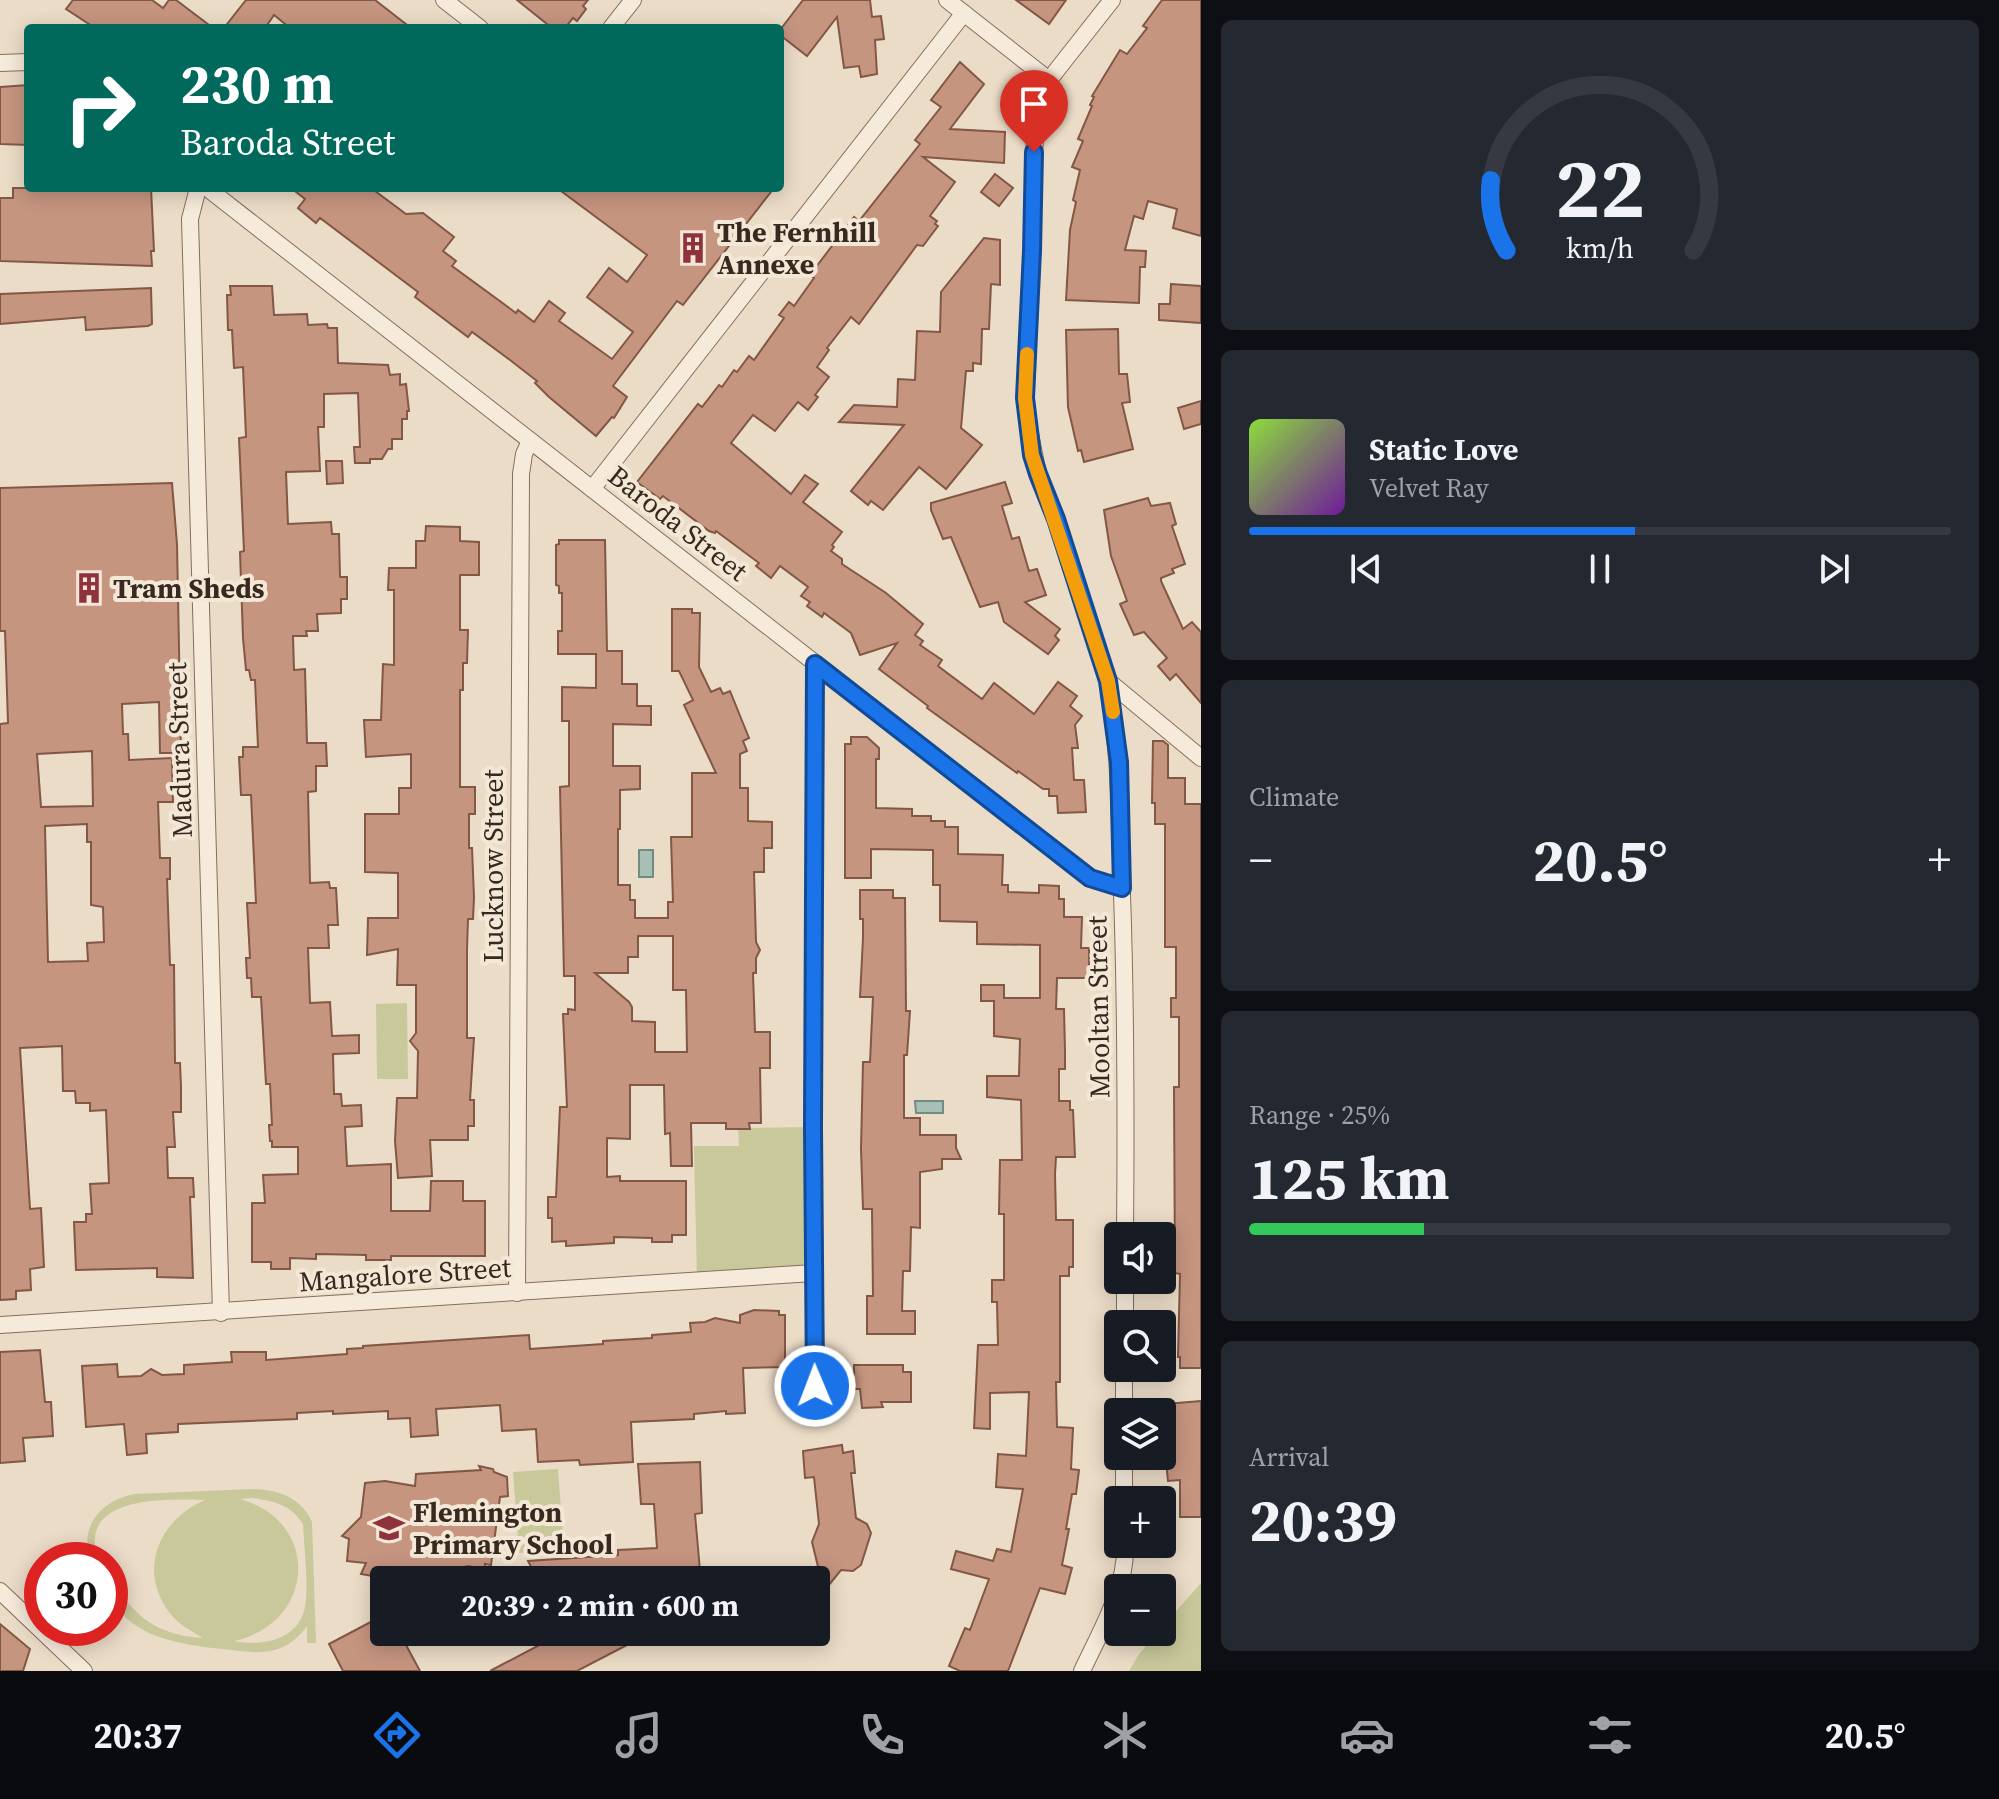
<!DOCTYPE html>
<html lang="en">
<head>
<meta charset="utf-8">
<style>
	body { margin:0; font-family:"Source Serif 4",serif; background:#242831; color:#f1f3f6; height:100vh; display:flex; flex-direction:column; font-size:30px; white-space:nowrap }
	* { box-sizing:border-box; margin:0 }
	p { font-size:26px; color:#9ea1a6 }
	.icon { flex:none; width:44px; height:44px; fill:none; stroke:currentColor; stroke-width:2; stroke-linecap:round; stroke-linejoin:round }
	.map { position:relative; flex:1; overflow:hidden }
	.panel { display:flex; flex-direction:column; gap:20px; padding:20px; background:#0d0f14; width:798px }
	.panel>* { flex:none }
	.hud { position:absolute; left:24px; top:24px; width:760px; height:168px; border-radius:8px; box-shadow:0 4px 20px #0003; background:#00695c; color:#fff; overflow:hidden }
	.buttons { position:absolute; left:1104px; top:1222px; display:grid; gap:16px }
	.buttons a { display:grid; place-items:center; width:72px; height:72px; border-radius:8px; background:#171b24; box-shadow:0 4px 20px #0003; font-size:40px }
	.speed { position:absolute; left:24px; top:1542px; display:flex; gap:16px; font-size:40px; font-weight:700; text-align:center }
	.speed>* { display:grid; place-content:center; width:104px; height:104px; border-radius:50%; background:#171b24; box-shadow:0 4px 20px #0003; line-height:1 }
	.speed .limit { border:12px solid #d22; background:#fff; color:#111 }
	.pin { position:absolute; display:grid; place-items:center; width:68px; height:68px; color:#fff; margin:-82px -34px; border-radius:50% 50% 50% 0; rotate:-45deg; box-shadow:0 0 8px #0007 }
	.pin .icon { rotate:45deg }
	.me { position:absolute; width:88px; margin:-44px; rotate:359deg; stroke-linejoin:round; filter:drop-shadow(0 0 6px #0008) }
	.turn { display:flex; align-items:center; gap:28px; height:168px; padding:0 24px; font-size:36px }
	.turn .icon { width:104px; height:104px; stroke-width:2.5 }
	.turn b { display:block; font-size:56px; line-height:68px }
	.big { font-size:60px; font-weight:700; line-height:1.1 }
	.panel .tile { flex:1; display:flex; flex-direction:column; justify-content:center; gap:12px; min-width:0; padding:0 28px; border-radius:12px; background:#242831 }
	.panel .dial { align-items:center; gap:0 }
	.dial svg { height:208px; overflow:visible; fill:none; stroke:#363941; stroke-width:7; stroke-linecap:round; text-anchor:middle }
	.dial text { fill:#f1f3f6; stroke:none }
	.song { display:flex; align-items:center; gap:24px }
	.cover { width:96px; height:96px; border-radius:12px; background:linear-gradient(135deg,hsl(90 70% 55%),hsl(280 70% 35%)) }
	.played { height:8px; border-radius:4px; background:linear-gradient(90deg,#1a73e8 55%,#363941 55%) }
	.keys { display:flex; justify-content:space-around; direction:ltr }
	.heat { display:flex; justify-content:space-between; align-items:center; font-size:44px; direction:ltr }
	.charge { height:12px; border-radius:6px; background:linear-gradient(90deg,#34c759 25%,#363941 0) }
	.trip { position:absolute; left:370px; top:1566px; width:460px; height:80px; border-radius:8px; background:#171b24; box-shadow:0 4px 20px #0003; font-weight:700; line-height:80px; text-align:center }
	.tabs { display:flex; height:128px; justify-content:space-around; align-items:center; background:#090b0e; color:#9ea1a6 }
	.tabs .icon { width:56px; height:56px }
	.tabs .selected { color:#1a73e8 }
	.tabs b { font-size:36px; color:#f1f3f6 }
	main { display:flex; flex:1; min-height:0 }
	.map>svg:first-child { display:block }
</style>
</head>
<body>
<main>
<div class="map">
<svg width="1201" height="1671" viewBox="0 0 1201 1671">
	<rect width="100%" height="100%" fill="#ebdcc7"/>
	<g fill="#c8c89b" fill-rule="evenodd">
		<path d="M407 1003 408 1079H377L376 1004Z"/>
		<path d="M813 1127 814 1273 697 1281 694 1146H739L738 1128Z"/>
		<path d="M558 1469 564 1550 519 1553 513 1472Z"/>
		<path d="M252 1489C278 1490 301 1497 312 1522L316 1643H307V1626C300 1636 290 1645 278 1649 260 1655 242 1651 223 1649 180 1645 110 1635 110 1578 135 1617 156 1635 203 1638 191 1631 178 1624 169 1612 137 1569 160 1519 205 1500 167 1499 76 1495 98 1560H90C79 1525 102 1500 135 1494ZM252 1498C274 1501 291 1505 303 1524 304 1547 309 1586 305 1607 299 1640 261 1647 234 1641 316 1623 321 1521 240 1499Z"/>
		<path d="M1201 1583V1671H1129L1139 1654 1158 1632H1162V1627Z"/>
	</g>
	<g fill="#a8bfb5" stroke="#6f8d82" stroke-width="2">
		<rect x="639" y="850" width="14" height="27"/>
		<path d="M915 1101H943V1113H916Z"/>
	</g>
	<g fill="#c69580" stroke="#825745" stroke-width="2" fill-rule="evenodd">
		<path d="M73 0H152L163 8 169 0H176L213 28H95L66 9Z"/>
		<path d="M246 0H375L411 28H290L274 15 265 28H224Z"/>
		<path d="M517 0H588L583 6 586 9 577 21 573 18 565 28H552Z"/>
		<path d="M803 0H870L872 17 881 16 884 39 875 40 877 74 861 77 859 66 844 68 837 17 807 56 780 35V30Z"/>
		<path d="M1016 0H1066L1049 24Z"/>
		<path d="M1162 0H1201V236L1173 228 1177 209 1148 201 1143 219 1134 216 1125 250 1146 251 1145 267H1140L1139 303 1066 300 1070 230 1076 202 1073 200 1080 170 1072 167 1083 141 1078 139 1092 106 1090 105 1094 97 1092 96 1120 50 1127 54 1147 28 1143 26Z"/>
		<path d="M960 62 984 84 950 129 1005 132 1004 163 923 157 955 182 930 216 937 221 935 224 938 226 923 246 917 245 859 324 851 317 827 348 829 350 817 367 829 377 815 395 818 397 808 410 798 402 775 431 753 415 731 443 791 494 805 475 818 484 803 502 842 532 832 545 834 547 831 551 842 559V564L886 593 923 624 915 635 923 641 920 645 942 660 938 666 982 699 994 683 1034 714 1058 682 1077 696 1070 706 1082 716 1075 725 1078 748H1072L1074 780H1084L1086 812 1058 813 1057 796H1049V789H1043L1018 771 1017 773 927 708 928 706 879 669 897 643 860 655 851 633 824 613 822 617 807 606 810 602 801 596 808 587 780 566 771 578 756 566 759 563 716 531 715 533 709 531 663 496 660 499 637 482 698 404 702 407 719 385 722 387 734 370 737 372 749 356 754 360 784 318 779 315 789 302 794 306 814 278 810 275 838 238 854 217 859 221 920 144 915 140 941 107 931 100Z"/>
		<path d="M28 85V145L0 144V87Z"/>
		<path d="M995 174 1013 188 999 206 981 192Z"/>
		<path d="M13 188H151L154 251H151L152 266 0 261V198H13Z"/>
		<path d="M291 188H371L406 214 423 213 454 237 443 251 456 261 452 266 516 313 518 310 534 322 549 301 565 313 559 321 612 359 633 332 587 297 609 268 627 282 647 255 557 188H774L683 305 677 301 613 386 627 397 614 418 612 417 596 436 549 397 535 383 537 381 510 360 472 332 468 337 415 297 418 292 320 218 316 223 298 208 305 199Z"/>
		<path d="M984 238 1000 240V285L991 284 989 329H982L981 364 973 363V371H966L961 428 982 445 946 489 919 467 883 510 871 501 868 505 851 491 904 425 839 422 854 405 897 407 898 379 915 380 917 331 940 332 941 292Z"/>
		<path d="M1171 284 1201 286V323L1159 320V304H1170Z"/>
		<path d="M230 286H272L274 315 307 314 308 325 327 324 328 328H337L338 363 388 365 390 375 400 374V385L406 384 409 411H407V419H402V439H392V449H388L382 459H370V463H355L354 447H360L358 393 324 394V427H318L320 471 286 472 288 524 331 522 332 534H339L340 577H347V599H341V613L317 614 318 631H306L307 636H293L294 670 305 669 307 743H326L327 766H316V791L308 792 310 883 329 882 330 888H336L338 925H328L329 948H308L310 1003 330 1002 332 1036 359 1035V1053L333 1054 334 1094H341L342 1106 361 1105 362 1126 345 1127 347 1166 391 1164V1211H430L431 1181H463V1201H485V1256H391V1260H366V1255L316 1254V1259L290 1258V1269H271V1262H252V1203H265L263 1175 298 1174V1147H272V1141H270L269 1125H272L270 1084H266L261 997H252L251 978H247L246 958H250L247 903H256L251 795H241L239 757H243V747H258L255 680H251L249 670H246L243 638 240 552 244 551 239 438 246 437 243 367 234 368 232 330H228L227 295H231Z"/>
		<path d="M151 288 152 324 148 326 86 330 85 317 0 324V294Z"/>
		<path d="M1118 329 1119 374H1127L1130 402 1122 403 1133 449 1084 462 1081 450 1078 451 1068 407 1066 330Z"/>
		<path d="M1201 401V424L1184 429 1178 408Z"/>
		<path d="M326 461H342L343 483 327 484Z"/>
		<path d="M1005 482 1012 503 1002 506 1012 539 1019 537 1029 571 1037 569 1046 595 1025 602 1060 629 1055 636 1059 640 1048 654 1004 622 998 602 980 607 951 537 943 539 931 510V503Z"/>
		<path d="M172 483 177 544 181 753H160L159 702 122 704 123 734H128L129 760 172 758 173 802H158L160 858H170V879H167L170 965H174L175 1063H180L181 1086V1112H173L175 1147H167L168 1178H193L194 1197H190L193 1278 157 1277V1268L76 1270 74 1222H86V1214H92L90 1184 109 1183 106 1110 90 1111V1103H76L75 1091H63L62 1046 20 1048 30 1209 41 1208 44 1267 30 1269 31 1290 16 1291V1299L0 1300V724L8 723 5 631H0V488ZM92 751 93 806 41 807 37 754ZM87 824V842H91V905L103 907 104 942 87 943 88 961 48 962 45 826Z"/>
		<path d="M1148 498 1151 506 1170 503 1176 524 1172 526 1185 564 1172 569 1174 573 1161 578V581L1183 629 1192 622 1201 632V703L1176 674 1170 680 1158 666 1167 658 1144 632 1134 635 1120 604 1127 601 1111 556 1104 510Z"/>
		<path d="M426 526 460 527V541L479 542V575H460V630H468L467 663H463V690H460V787H475V814H469V848H472L474 897 473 919H468L467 950V1038H474L470 1100H474V1126H468V1140H430L432 1176 398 1178 395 1141 397 1098H417L418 1051 410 1041 416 1033V985H397L398 949 367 955 368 918H398V873L365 872V814H399V788H411V754L366 757 364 720H381L383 664 394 665V590H388L389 568H416V541H425Z"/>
		<path d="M559 540H605L607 651H622V684H637V706H651V725L613 724V766H640V789L620 790V829H618V885H630V900H635V918H668V902H673L671 837H692V773H716L684 705 693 700 679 671H672V609H692V613H700L699 667 711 692 720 688 723 694 730 691 749 738 743 741 747 751 740 754V788H748V821L772 822V848H764V872H754L756 942 760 950 756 958V973H753L755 1032H770V1068H760L761 1123H749L750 1129H726V1123H691L692 1166H671L670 1133 665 1134 664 1085H630V1139L607 1138V1177L620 1176V1181H686V1235H672V1242H652V1238L614 1237V1243L566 1246V1241L552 1242V1218H548V1197H556L560 1107H567L563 1014H568V1009L575 1010V976H564L560 787 569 786V721H562V687L596 688V654H558V631H562V593H559V586L556 585V545L559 544ZM638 936H673V990H686L687 1052H655V1022L632 1021V1007L629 1002 595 973H628V957H638Z"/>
		<path d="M851 737H867L879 748V759H876V808L912 809V816H931V821H945V827H958V854L1003 855 1002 885H1008V892L1039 893V885L1059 886V899H1064V917H1082L1081 948H1089V978H1057L1056 1009H1064L1065 1051V1069H1059V1101H1070V1110H1073L1075 1157H1056L1055 1174 1056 1220H1073V1267H1069V1276H1060V1382H1056L1057 1427 1073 1428 1071 1469 1079 1470 1076 1494H1072L1066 1529H1069L1062 1565 1072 1568 1065 1594 1040 1588 1008 1671H960L949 1666 965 1628 970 1630 989 1579 951 1569 956 1551 993 1561 997 1549 1011 1552 1023 1489 996 1487 998 1454 1026 1456 1029 1392 990 1393V1429L974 1428 978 1345H998L997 1302H992V1280H1004V1214H999L1000 1160H1022L1021 1100 987 1097V1076H1019L1020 1039 994 1036V1001H981V985H1004V998H1040V945L977 944V922L940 921V885H933V850L871 849V878H845V744H851Z"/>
		<path d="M1153 741H1163L1168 745V778H1185V804H1201V1368H1180V1357H1178L1180 1274 1175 1273 1174 1087H1179V1017H1171V998H1176V947H1165V824H1155V803H1152Z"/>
		<path d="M860 890H893V898H905L906 1011H910L907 1055H904V1118H920V1135H956V1148L961 1159H942V1169L920 1172V1228L911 1227 910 1271H903L902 1311H915V1334H867V1296H873L872 1209H863L861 1149 863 1062H870L873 997H860L863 938V919H860Z"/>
		<path d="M754 1310 779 1311V1315H785V1367L743 1368 745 1413 726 1414V1411L694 1414V1419L631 1422 633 1462 580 1465 579 1460 538 1462 536 1429 502 1431 500 1405 436 1409 438 1435 411 1437 410 1418 388 1419V1411L333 1414V1411L297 1413V1419L178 1424V1432L146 1434 147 1453 127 1455 124 1424 86 1427 82 1366 117 1364 118 1377 141 1376 151 1369 162 1375 184 1374V1365L232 1362 231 1352H266V1360L347 1354V1349L363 1348V1346L513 1336 529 1335 530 1349 603 1344V1341L652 1338V1335L691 1332 690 1323 705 1322 715 1318 740 1323V1315Z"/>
		<path d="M40 1350 45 1402H51L53 1436 23 1438 25 1461 0 1463V1352Z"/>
		<path d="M854 1365H903V1372H911V1402H881L883 1407 862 1408 860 1389H854Z"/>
		<path d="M1201 1401V1517H1180V1480L1168 1481 1166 1462V1404Z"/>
		<path d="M842 1445 843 1453 853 1451 855 1473H851L856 1518 867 1524 871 1533 861 1565 853 1571 841 1570 824 1591 812 1542 819 1524 814 1477 805 1478 803 1451Z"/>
		<path d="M700 1462 702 1513 695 1514 700 1571H693V1580H538L528 1561 618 1555V1550L657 1548 654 1504H641L638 1464Z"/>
		<path d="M479 1466 493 1469 494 1472 507 1477 508 1496 500 1497 491 1565 485 1564V1569L468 1566 424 1577 397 1574 396 1576 384 1575V1578L361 1574 366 1563 347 1561 349 1539 342 1536 361 1517 365 1483 385 1481 415 1486 416 1474 481 1470Z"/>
		<path d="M384 1615V1632H399L420 1671H343L329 1644Z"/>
		<path d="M0 1624 30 1649 23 1671H0Z"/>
		<path d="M564 1632H652L577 1671H490Z"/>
	</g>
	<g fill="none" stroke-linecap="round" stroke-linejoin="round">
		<defs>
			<g id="minor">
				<path d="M444 0 480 28"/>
				<path d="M947 0 1049 80"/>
				<path d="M1112 0 1049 80 1043 89 1038 106 1034 152 1032 251 1025 398 1027 419 1038 474 1056 519 1108 681C1120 752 1120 823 1122 894 1126 1008 1126 1122 1125 1236"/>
				<path d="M611 28 633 0"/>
				<path d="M0 63 28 62"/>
				<path d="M198 188 190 219 221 1313"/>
				<path d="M207 188 1090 878 1122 888"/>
				<path d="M592 489 964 13"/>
				<path d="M815 664 813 1127 816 1415"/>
				<path d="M1108 681 1201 758"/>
				<path d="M517 1293 521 474 524 454 530 441"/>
				<path d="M1125 1324V1280"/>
				<path d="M0 1325 814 1273"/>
				<path d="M1124 1412V1368"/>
				<path d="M1124 1500V1456"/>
				<path d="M0 1591 84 1671"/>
				<path d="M1082 1671C1100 1632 1127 1588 1125 1544"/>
			</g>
		</defs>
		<use href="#minor" stroke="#856e5e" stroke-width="18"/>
		<use href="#minor" stroke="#f6eada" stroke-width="16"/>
	</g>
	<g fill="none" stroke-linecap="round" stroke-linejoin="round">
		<defs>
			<path id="route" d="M815 1386 813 1127 815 664 1090 878 1122 888 1119 762 1108 681 1056 519 1038 474 1032 455 1025 398 1032 251 1034 152"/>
		</defs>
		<use href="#route" stroke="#114b97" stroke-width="20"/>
		<use href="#route" stroke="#1a73e8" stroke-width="14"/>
		<path stroke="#f59e0b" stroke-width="14" d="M1027 354 1025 398 1032 455 1108 681 1113 712"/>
	</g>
	<defs>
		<symbol id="building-bare" viewBox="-9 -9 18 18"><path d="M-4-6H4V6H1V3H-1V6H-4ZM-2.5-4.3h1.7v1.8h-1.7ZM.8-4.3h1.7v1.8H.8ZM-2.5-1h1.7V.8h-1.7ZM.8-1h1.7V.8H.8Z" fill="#8f323e" stroke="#f3e7d6" stroke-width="2.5" paint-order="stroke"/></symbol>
		<symbol id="school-bare" viewBox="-9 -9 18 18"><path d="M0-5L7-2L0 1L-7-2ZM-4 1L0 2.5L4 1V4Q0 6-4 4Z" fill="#8f323e" stroke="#f3e7d6" stroke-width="2.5" paint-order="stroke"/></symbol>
	</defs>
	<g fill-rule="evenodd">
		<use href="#building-bare" x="671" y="226" width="44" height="44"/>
		<use href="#building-bare" x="67" y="566" width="44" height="44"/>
		<use href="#school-bare" x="367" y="1506" width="44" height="44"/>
	</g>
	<g text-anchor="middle" stroke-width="8" stroke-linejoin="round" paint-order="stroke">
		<g font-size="28" font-weight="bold" fill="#372820" stroke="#f3e7d6" text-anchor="start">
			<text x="717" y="242">The Fernhill<tspan x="717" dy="32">Annexe</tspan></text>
			<text x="113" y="598">Tram Sheds</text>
			<text x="413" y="1522">Flemington<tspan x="413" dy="32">Primary School</tspan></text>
		</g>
		<g font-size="28" fill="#372820" stroke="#f3e7d6">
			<text transform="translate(678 523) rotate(38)" y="10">Baroda Street</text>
			<text transform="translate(179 750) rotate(-92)" y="10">Madura Street</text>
			<text transform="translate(493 866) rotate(-90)" y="10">Lucknow Street</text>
			<text transform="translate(1098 1007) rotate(-91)" y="10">Mooltan Street</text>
			<text transform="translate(405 1274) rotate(-4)" y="10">Mangalore Street</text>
		</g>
	</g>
</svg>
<div class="buttons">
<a><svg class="icon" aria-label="sound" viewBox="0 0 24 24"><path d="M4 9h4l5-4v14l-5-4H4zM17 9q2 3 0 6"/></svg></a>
<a><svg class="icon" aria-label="search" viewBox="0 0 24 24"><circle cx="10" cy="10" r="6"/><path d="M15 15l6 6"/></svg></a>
<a><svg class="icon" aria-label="layers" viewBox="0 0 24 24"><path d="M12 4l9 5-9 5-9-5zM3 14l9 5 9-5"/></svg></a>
<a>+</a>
<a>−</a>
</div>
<div class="speed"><div class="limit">30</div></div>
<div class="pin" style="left:1034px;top:152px;background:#d93025"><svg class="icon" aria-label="arrive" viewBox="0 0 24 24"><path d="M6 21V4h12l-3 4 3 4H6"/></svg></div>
<svg class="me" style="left:815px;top:1386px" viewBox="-20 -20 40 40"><circle r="17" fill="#1a73e8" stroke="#fff" stroke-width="3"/><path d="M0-11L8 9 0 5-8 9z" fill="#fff"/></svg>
<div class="trip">20:39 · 2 min · 600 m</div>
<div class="hud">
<div class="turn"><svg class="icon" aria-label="right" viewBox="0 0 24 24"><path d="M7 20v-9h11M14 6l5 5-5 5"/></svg><div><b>230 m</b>Baroda Street</div></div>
</div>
</div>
<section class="panel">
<div class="tile dial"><svg viewBox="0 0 100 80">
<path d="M14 69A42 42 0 1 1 86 69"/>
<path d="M14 69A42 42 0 0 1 8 42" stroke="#1a73e8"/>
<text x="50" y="56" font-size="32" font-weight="700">22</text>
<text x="50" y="72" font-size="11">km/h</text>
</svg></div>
<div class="tile">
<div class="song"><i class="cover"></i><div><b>Static Love</b><p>Velvet Ray</p></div></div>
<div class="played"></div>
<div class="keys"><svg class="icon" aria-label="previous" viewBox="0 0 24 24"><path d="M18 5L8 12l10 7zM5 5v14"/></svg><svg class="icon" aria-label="pause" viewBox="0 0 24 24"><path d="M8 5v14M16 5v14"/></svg><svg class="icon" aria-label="next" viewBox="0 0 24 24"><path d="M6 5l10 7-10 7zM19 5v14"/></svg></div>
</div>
<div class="tile"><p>Climate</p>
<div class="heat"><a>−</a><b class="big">20.5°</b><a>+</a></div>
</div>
<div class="tile"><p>Range · 25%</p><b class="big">125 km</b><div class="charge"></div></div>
<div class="tile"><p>Arrival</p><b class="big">20:39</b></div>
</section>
</main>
<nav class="tabs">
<b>20:37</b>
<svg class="icon selected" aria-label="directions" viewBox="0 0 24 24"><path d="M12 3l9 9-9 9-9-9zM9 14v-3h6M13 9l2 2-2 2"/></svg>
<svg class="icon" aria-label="music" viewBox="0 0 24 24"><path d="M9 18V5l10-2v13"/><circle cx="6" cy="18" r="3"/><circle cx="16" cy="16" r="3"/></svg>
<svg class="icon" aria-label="phone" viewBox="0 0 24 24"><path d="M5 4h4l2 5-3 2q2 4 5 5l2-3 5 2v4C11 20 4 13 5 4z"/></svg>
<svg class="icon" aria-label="climate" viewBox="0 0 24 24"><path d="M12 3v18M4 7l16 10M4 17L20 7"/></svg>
<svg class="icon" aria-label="car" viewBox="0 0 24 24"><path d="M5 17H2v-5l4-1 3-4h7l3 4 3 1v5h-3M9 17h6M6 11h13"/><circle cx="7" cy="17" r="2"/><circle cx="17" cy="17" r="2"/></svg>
<svg class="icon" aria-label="filters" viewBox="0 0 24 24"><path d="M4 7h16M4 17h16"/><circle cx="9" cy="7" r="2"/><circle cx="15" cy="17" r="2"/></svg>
<b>20.5°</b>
</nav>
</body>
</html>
